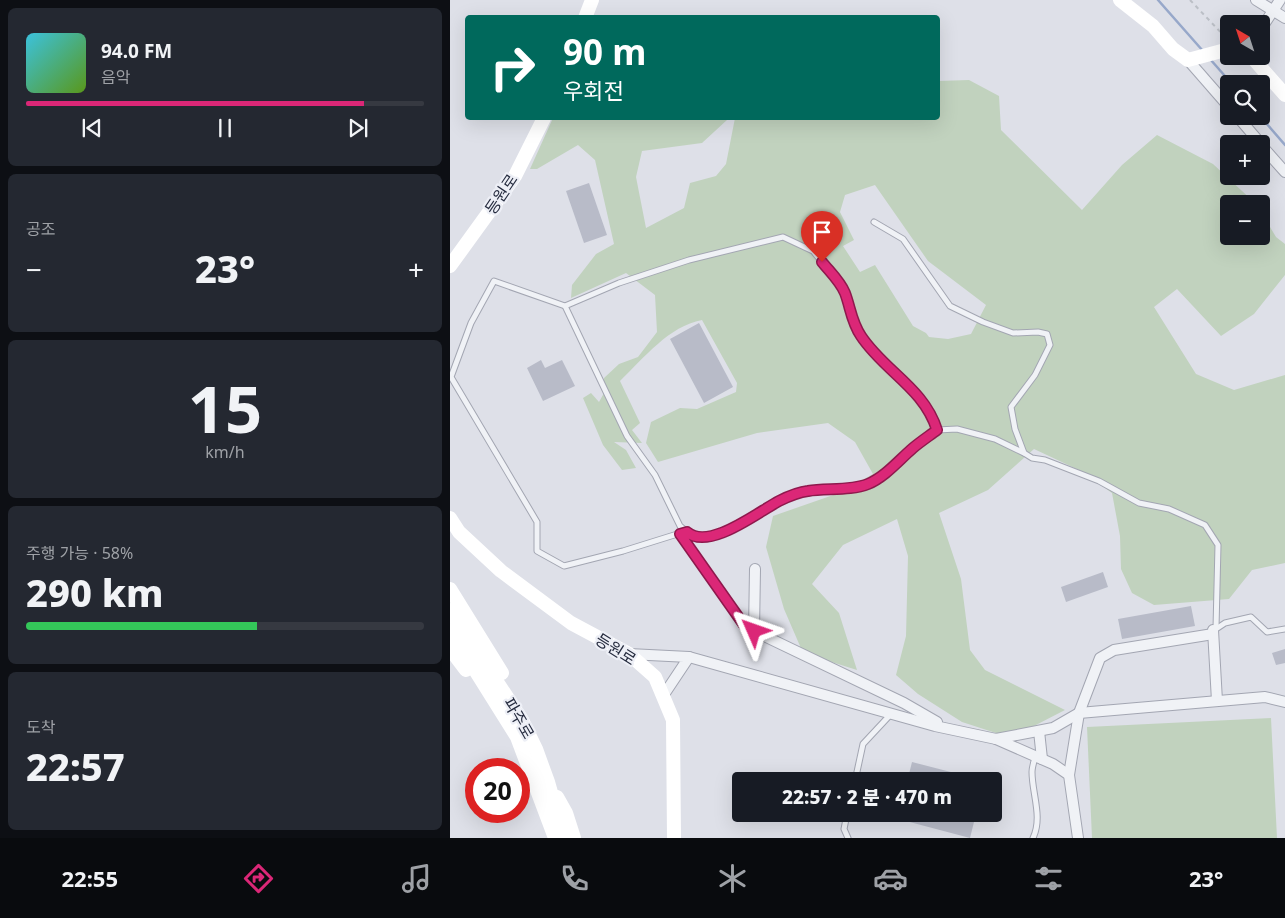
<!DOCTYPE html>
<html lang="ko">
<head>
<meta charset="utf-8">
<style>
	body { margin:0; font-family:"Noto Sans","Noto Sans KR",sans-serif; background:#242831; color:#f1f3f6; height:100vh; display:flex; flex-direction:column; font-size:19px; white-space:nowrap }
	* { box-sizing:border-box; margin:0 }
	p { font-size:16px; color:#9ea1a6 }
	.icon { flex:none; width:28px; height:28px; fill:none; stroke:currentColor; stroke-width:2; stroke-linecap:round; stroke-linejoin:round }
	.map { position:relative; flex:1; overflow:hidden }
	.panel { display:flex; flex-direction:column; gap:8px; padding:8px; background:#0d0f14; width:450px }
	.panel>* { flex:none }
	.banner { position:absolute; left:15px; top:15px; width:475px; height:105px; border-radius:5px; box-shadow:0 5px 20px #0002; background:#00695c; color:#fff; overflow:hidden }
	.needle { width:32px; rotate:321deg }
	.tools { position:absolute; left:770px; top:15px; display:grid; gap:10px }
	.tools a { display:grid; place-items:center; width:50px; height:50px; border-radius:5px; background:#171b24; box-shadow:0 5px 20px #0002; font-size:25px }
	.speed { position:absolute; left:15px; top:758px; display:flex; gap:10px; font-size:25px; font-weight:700; text-align:center }
	.speed>* { display:grid; place-content:center; width:65px; height:65px; border-radius:50%; background:#171b24; box-shadow:0 5px 20px #0002; line-height:1 }
	.speed .limit { border:8px solid #d22; background:#fff; color:#111 }
	.pin { position:absolute; display:grid; place-items:center; width:42px; height:42px; color:#fff; margin:-51px -21px; border-radius:50% 50% 50% 0; rotate:-45deg; box-shadow:0 0 5px #0007 }
	.pin .icon { rotate:45deg }
	.me { position:absolute; width:55px; margin:-28px; rotate:313deg; stroke-linejoin:round; filter:drop-shadow(0 0 4px #0008) }
	.turn { display:flex; align-items:center; gap:18px; height:105px; padding:0 15px; font-size:22px }
	.turn .icon { width:65px; height:65px; stroke-width:2.5 }
	.turn b { display:block; font-size:35px; line-height:42px }
	.big { font-size:38px; font-weight:800; line-height:1.1 }
	.panel .widget { flex:1; display:flex; flex-direction:column; justify-content:center; gap:8px; min-width:0; padding:0 18px; border-radius:8px; background:#242831 }
	.panel .dial { align-items:center; gap:0 }
	.dial b { font-size:65px; line-height:1 }
	.song { display:flex; align-items:center; gap:15px }
	.cover { width:60px; height:60px; border-radius:8px; background:linear-gradient(135deg,hsl(190 70% 55%),hsl(90 70% 35%)) }
	.played { height:5px; border-radius:2px; background:linear-gradient(90deg,#db2777 85%,#363941 85%) }
	.keys { display:flex; justify-content:space-around; direction:ltr }
	.heat { display:flex; justify-content:space-between; align-items:center; font-size:28px; direction:ltr }
	.charge { height:8px; border-radius:4px; background:linear-gradient(90deg,#34c759 58%,#363941 0) }
	.trip { position:absolute; left:282px; top:772px; width:270px; height:50px; border-radius:5px; background:#171b24; box-shadow:0 5px 20px #0002; font-weight:800; line-height:50px; text-align:center }
	.dock { display:flex; height:80px; justify-content:space-around; align-items:center; background:#090b0e; color:#9ea1a6 }
	.dock .icon { width:35px; height:35px }
	.dock .current { color:#db2777 }
	.dock b { font-size:22px; color:#f1f3f6 }
	main { display:flex; flex:1; min-height:0 }
	.map>svg:first-child { display:block }
</style>
</head>
<body>
<main>
<section class="panel">
<div class="widget">
<div class="song"><i class="cover"></i><div><b>94.0 FM</b><p>음악</p></div></div>
<div class="played"></div>
<div class="keys"><svg class="icon" aria-label="previous" viewBox="0 0 24 24"><path d="M18 5L8 12l10 7zM5 5v14"/></svg><svg class="icon" aria-label="pause" viewBox="0 0 24 24"><path d="M8 5v14M16 5v14"/></svg><svg class="icon" aria-label="next" viewBox="0 0 24 24"><path d="M6 5l10 7-10 7zM19 5v14"/></svg></div>
</div>
<div class="widget"><p>공조</p>
<div class="heat"><a>−</a><b class="big">23°</b><a>+</a></div>
</div>
<div class="widget dial"><b>15</b><p>km/h</p></div>
<div class="widget"><p>주행 가능 · 58%</p><b class="big">290 km</b><div class="charge"></div></div>
<div class="widget"><p>도착</p><b class="big">22:57</b></div>
</section>
<div class="map">
<svg width="835" height="838" viewBox="0 0 835 838">
	<rect width="100%" height="100%" fill="#dee0e8"/>
	<g fill="#c1d2be" fill-rule="evenodd">
		<path d="M519 80 549 96 551 130 632 210 672 165 707 135 763 164 806 204H779V236H811V212L826 237 835 244V275L804 314 771 336 727 289 704 307 746 374 784 390 835 375V563L802 570 779 599 704 605 682 593 671 569 670 536 662 493 631 471 584 449 538 490 489 513 511 579 520 650 535 670 615 710 582 727 549 734 512 722 468 694 446 675 456 636 458 556 447 519 393 545 362 584 389 613 407 670 353 653 334 609 316 547 323 516 389 493 423 474 405 442 378 423 307 433 208 462 196 443 201 422 230 408 247 409 286 392 287 383 252 320C219 326 194 358 170 381L190 423 182 430 192 443 164 442 176 450 186 468 172 470 153 445 133 398 141 393 149 402 154 393V378L169 364 188 357 207 332 205 295 176 273 121 298 122 285 146 254 164 244 145 160 128 145 87 169H80L103 118H275L277 120 252 143 192 151 186 177 196 228 234 208 240 183 266 176 276 164 285 118H488V81ZM425 185 478 261 536 305 521 334 498 339 479 337 476 333 463 326 425 265 410 272 393 246 404 240 390 212 395 195Z"/>
		<path d="M821 718 827 838H642L637 727Z"/>
	</g>
	<g fill="none" stroke-linecap="round" stroke-linejoin="round">
		<g stroke="#97a8ca" stroke-width="2.5">
			<path d="M708 0 753 51"/>
			<path d="M760 59 782 84"/>
			<path d="M810 116 835 145"/>
		</g>
	</g>
	<g fill="#b8bbc8">
		<path d="M139 183 157 235 134 243 116 191Z"/>
		<path d="M249 323 283 387 254 403 220 339Z"/>
		<path d="M91 360 95 368 112 360 125 386 93 401 77 368Z"/>
		<path d="M653 572 658 587 616 602 611 587Z"/>
		<path d="M741 606 745 626 672 639 668 619Z"/>
		<path d="M835 649V663L826 665 822 653Z"/>
		<path d="M462 762 528 779V781H471L458 778Z"/>
		<path d="M437 814H526L520 838 437 816Z"/>
	</g>
	<g fill="none" stroke-linecap="round" stroke-linejoin="round">
		<defs>
			<g id="lane">
				<path d="M424 222 453 239 500 306 533 322 563 333 588 332 597 334 600 345 585 375 561 407 565 429 574 453 582 458 595 460 649 481 689 503 719 509 755 525 768 545 766 628"/>
				<path d="M115 306 44 281 21 323 1 377 87 522V551L114 566 173 551 237 531"/>
				<path d="M487 430 482 414 469 397 423 352 411 336 401 319 395 295 391 285 363 251 333 237 239 260 169 283 115 306 177 436 205 475 230 526 242 536 258 537 299 519 330 501 357 491 418 484 444 466 464 447 487 430 507 429 545 439 574 453"/>
				<path d="M230 534 294 625 304 631"/>
				<path d="M766 629 775 623 801 617 817 632 835 629"/>
				<path d="M405 781 413 744 441 714"/>
				<path d="M397 814 394 829 398 838"/>
				<path d="M583 838C593 817 582 794 582 772 582 767 584 762 585 757"/>
			</g>
			<g id="street">
				<path d="M806 0 835 18"/>
				<path d="M811 29 830 0"/>
				<path d="M738 60 779 107"/>
				<path d="M787 116 811 144"/>
				<path d="M811 145 835 172"/>
				<path d="M305 569 304 631 454 703 487 722"/>
				<path d="M763 630 767 701"/>
				<path d="M179 654 239 657 213 696"/>
				<path d="M239 657 485 726 546 739 603 764 619 775 628 838"/>
				<path d="M589 731 592 759"/>
				<path d="M546 739 603 728 629 713 815 697 835 702"/>
				<path d="M619 775 629 713 650 658 664 650 763 634"/>
			</g>
		</defs>
		<use href="#lane" stroke="#a3a6b2" stroke-width="7"/>
		<use href="#street" stroke="#a3a6b2" stroke-width="12"/>
		<path stroke="#bbbfc6" stroke-width="2" stroke-dasharray="4 4" stroke-linecap="butt" d="M740 0 777 39"/>
		<use href="#lane" stroke="#f0f2f6" stroke-width="5"/>
		<use href="#street" stroke="#f0f2f6" stroke-width="10"/>
		<g stroke="#fff" stroke-width="14">
			<path d="M670 0 703 26 723 49 738 60 779 49"/>
			<path d="M135 18 142 0"/>
			<path d="M801 56 835 95"/>
			<path d="M0 266 65 176 94 118"/>
			<path d="M0 518 9 532 51 571 121 623 179 654 205 677 223 720 224 838"/>
			<path d="M0 589 52 673"/>
			<path d="M0 610 72 720 86 749 98 782 114 838"/>
			<path d="M0 630 67 737 105 838"/>
			<path d="M0 649 16 670"/>
			<path d="M107 797 116 813 124 838"/>
		</g>
	</g>
	<g fill="none" stroke-linecap="round" stroke-linejoin="round">
		<defs>
			<path id="route" d="M304 631 294 625 230 534 237 532C259 551 308 512 329 501 337 497 349 492 358 491 376 488 401 491 418 484 435 477 449 460 463 448 470 442 479 436 487 430 474 388 434 371 411 336 401 321 401 309 395 293 390 281 380 272 372 262"/>
		</defs>
		<use href="#route" stroke="#8e194d" stroke-width="12"/>
		<use href="#route" stroke="#db2777" stroke-width="9"/>
	</g>
	<g text-anchor="middle" stroke-width="4.5" stroke-linejoin="round" paint-order="stroke">
		<g font-size="16" fill="#262c3f" stroke="#edeff6">
			<text transform="translate(51 194) rotate(-56)" y="6">등원로</text>
			<text transform="translate(166 649) rotate(32)" y="6">등원로</text>
			<text transform="translate(69 718) rotate(60)" y="6">파주로</text>
		</g>
	</g>
</svg>
<div class="tools">
<a><svg class="needle" viewBox="-14 -14 28 28"><path d="M0-13l5 13h-10z" fill="#e53935"/><path d="M0 13l5-13h-10z" fill="#9ea1a6"/></svg></a>
<a><svg class="icon" aria-label="search" viewBox="0 0 24 24"><circle cx="10" cy="10" r="6"/><path d="M15 15l6 6"/></svg></a>
<a>+</a>
<a>−</a>
</div>
<div class="speed"><div class="limit">20</div></div>
<div class="pin" style="left:372px;top:262px;background:#d93025"><svg class="icon" aria-label="arrive" viewBox="0 0 24 24"><path d="M6 21V4h12l-3 4 3 4H6"/></svg></div>
<svg class="me" style="left:304px;top:631px" viewBox="-20 -20 40 40"><path d="M0-17L14 15 0 8-14 15z" fill="#db2777" stroke="#fff" stroke-width="4"/></svg>
<div class="trip">22:57 · 2 분 · 470 m</div>
<div class="banner">
<div class="turn"><svg class="icon" aria-label="right" viewBox="0 0 24 24"><path d="M7 20v-9h11M14 6l5 5-5 5"/></svg><div><b>90 m</b>우회전</div></div>
</div>
</div>
</main>
<nav class="dock">
<b>22:55</b>
<svg class="icon current" aria-label="directions" viewBox="0 0 24 24"><path d="M12 3l9 9-9 9-9-9zM9 14v-3h6M13 9l2 2-2 2"/></svg>
<svg class="icon" aria-label="music" viewBox="0 0 24 24"><path d="M9 18V5l10-2v13"/><circle cx="6" cy="18" r="3"/><circle cx="16" cy="16" r="3"/></svg>
<svg class="icon" aria-label="phone" viewBox="0 0 24 24"><path d="M5 4h4l2 5-3 2q2 4 5 5l2-3 5 2v4C11 20 4 13 5 4z"/></svg>
<svg class="icon" aria-label="climate" viewBox="0 0 24 24"><path d="M12 3v18M4 7l16 10M4 17L20 7"/></svg>
<svg class="icon" aria-label="car" viewBox="0 0 24 24"><path d="M5 17H2v-5l4-1 3-4h7l3 4 3 1v5h-3M9 17h6M6 11h13"/><circle cx="7" cy="17" r="2"/><circle cx="17" cy="17" r="2"/></svg>
<svg class="icon" aria-label="filters" viewBox="0 0 24 24"><path d="M4 7h16M4 17h16"/><circle cx="9" cy="7" r="2"/><circle cx="15" cy="17" r="2"/></svg>
<b>23°</b>
</nav>
</body>
</html>
